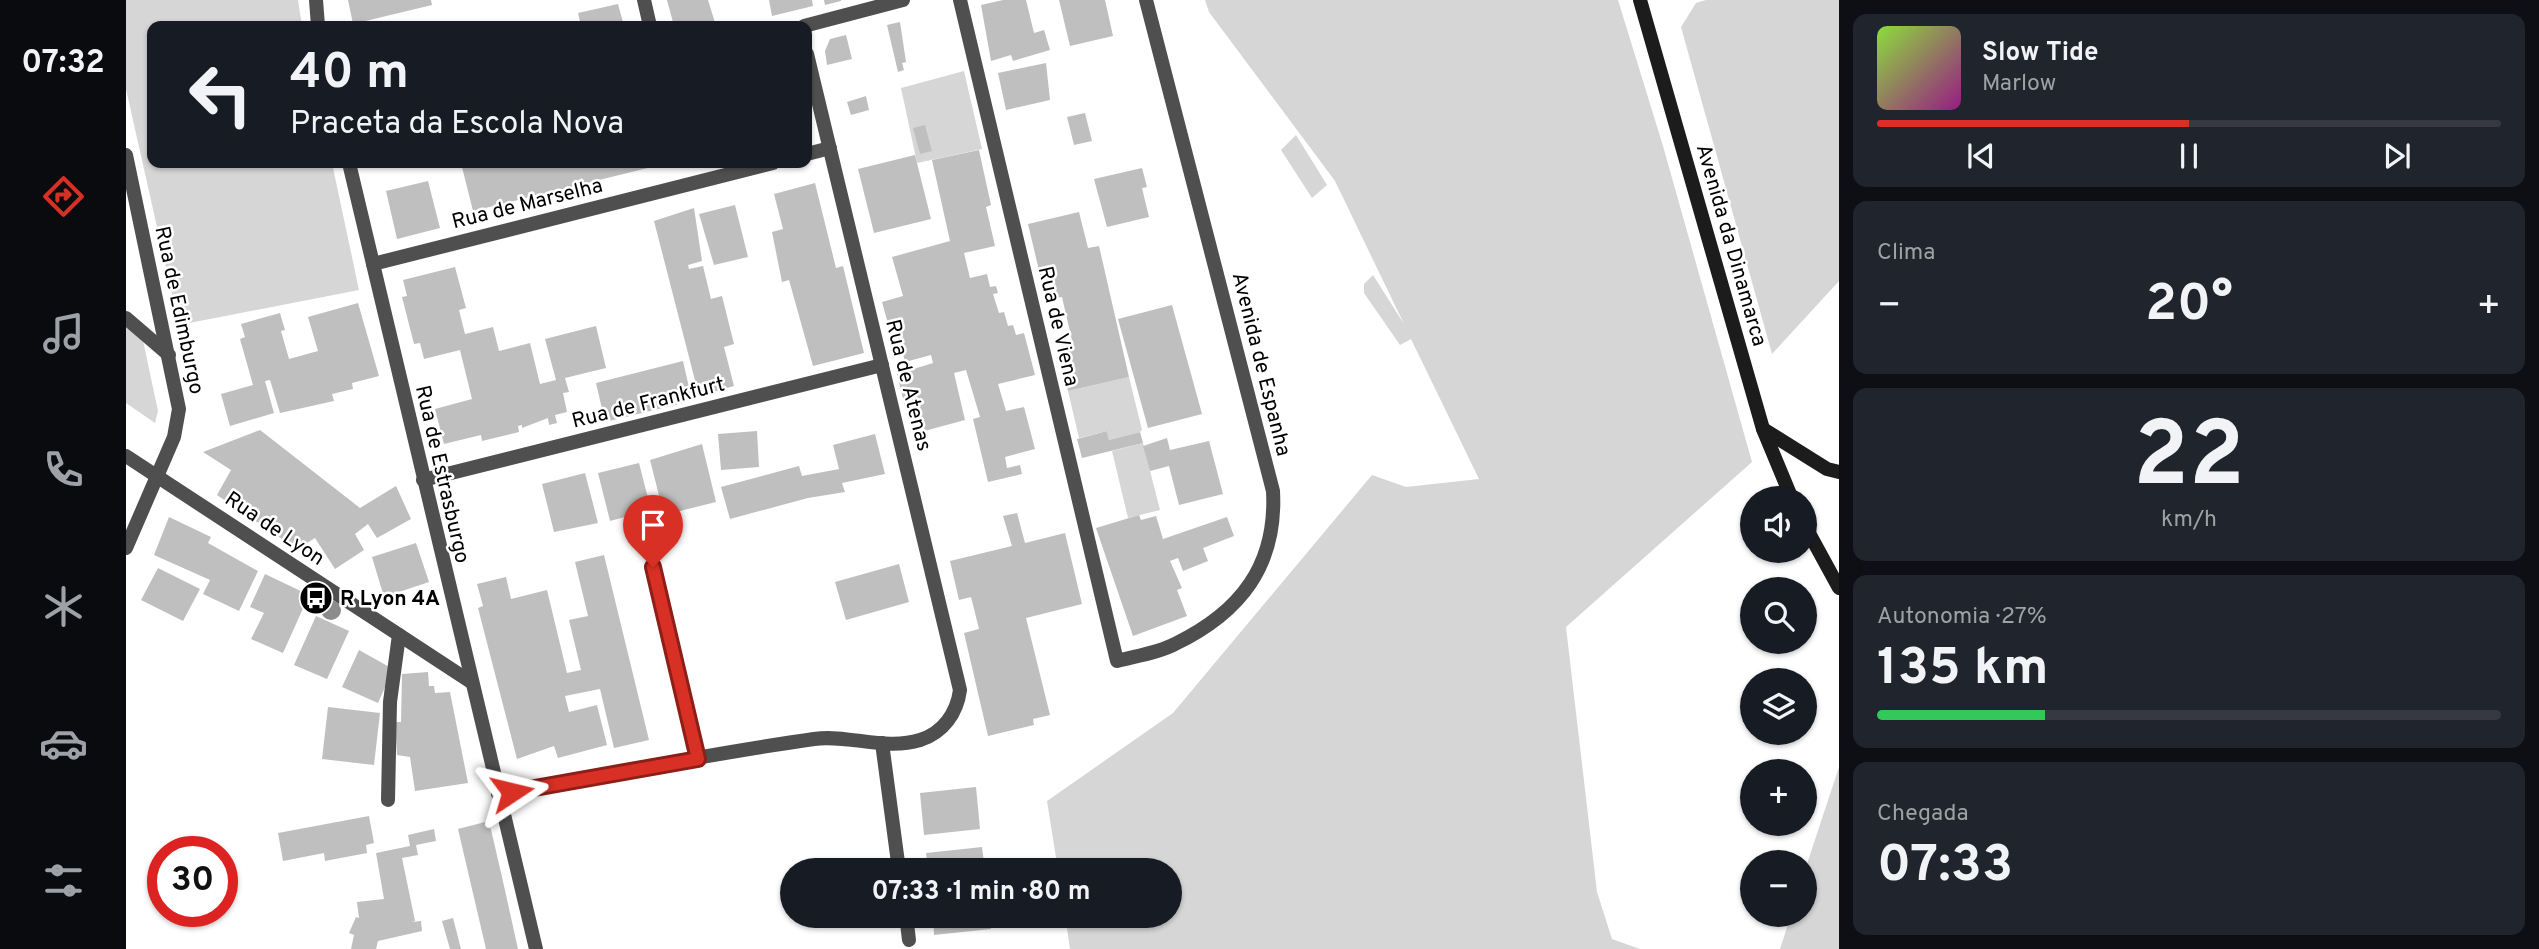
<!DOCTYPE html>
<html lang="pt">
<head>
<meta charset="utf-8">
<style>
	body { margin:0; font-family:Overpass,sans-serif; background:#20242c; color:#f1f3f6; height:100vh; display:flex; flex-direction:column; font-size:26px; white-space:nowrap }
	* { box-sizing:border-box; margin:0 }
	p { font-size:23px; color:#9ea1a6 }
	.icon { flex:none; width:38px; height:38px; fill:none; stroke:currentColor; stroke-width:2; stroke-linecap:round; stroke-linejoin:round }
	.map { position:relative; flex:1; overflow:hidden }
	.sheet { display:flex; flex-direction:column; gap:14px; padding:14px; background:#0d0f14; width:700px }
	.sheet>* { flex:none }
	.guide { position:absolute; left:21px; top:21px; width:665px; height:147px; border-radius:14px; box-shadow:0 2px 5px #0004; background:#171b24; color:#f1f3f6; overflow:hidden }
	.tools { position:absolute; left:1614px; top:486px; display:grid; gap:14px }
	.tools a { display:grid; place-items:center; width:77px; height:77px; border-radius:50%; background:#171b24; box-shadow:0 2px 5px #0004; font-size:35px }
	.speed { position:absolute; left:21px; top:836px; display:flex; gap:14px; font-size:35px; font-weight:700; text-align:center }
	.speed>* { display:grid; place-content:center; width:91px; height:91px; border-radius:50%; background:#171b24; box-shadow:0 2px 5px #0004; line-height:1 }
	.speed .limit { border:10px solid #d22; background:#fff; color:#111 }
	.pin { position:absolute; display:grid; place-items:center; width:60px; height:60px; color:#fff; margin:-72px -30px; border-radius:50% 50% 50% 0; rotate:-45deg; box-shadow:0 0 7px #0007 }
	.pin .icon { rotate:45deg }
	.me { position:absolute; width:77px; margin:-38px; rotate:80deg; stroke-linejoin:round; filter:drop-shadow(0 0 5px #0008) }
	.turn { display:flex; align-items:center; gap:24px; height:147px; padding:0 28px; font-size:32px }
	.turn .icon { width:91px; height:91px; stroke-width:2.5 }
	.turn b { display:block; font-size:49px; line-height:60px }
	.big { font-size:52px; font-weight:700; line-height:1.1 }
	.sheet .widget { flex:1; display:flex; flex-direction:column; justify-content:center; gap:10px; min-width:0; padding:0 24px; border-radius:14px; background:#20242c }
	.sheet .dial { align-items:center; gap:0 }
	.dial b { font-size:91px; line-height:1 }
	.song { display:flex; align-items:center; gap:21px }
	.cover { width:84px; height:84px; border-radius:10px; background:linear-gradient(135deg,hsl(90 70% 55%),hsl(310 70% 35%)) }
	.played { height:7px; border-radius:4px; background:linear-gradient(90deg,#d93025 50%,#363941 50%) }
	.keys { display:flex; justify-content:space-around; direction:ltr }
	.heat { display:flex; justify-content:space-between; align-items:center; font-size:38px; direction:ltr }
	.charge { height:10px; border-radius:5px; background:linear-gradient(90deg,#34c759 27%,#363941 0) }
	.trip { position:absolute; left:654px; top:858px; width:402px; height:70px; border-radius:35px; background:#171b24; box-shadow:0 2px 5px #0004; font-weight:700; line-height:70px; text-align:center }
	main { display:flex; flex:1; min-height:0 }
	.tabs { display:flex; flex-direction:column; width:126px; justify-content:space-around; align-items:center; background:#090b0e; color:#9ea1a6 }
	.tabs .icon { width:49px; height:49px }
	.tabs .active { color:#d93025 }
	.tabs b { font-size:32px; color:#f1f3f6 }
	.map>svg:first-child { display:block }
</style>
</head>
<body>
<main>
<nav class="tabs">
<b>07:32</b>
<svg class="icon active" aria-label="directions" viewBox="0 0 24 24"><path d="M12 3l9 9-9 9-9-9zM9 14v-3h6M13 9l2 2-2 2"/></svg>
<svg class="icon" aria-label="music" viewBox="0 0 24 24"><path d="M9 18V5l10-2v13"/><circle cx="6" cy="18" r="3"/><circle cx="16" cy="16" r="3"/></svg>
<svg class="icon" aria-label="phone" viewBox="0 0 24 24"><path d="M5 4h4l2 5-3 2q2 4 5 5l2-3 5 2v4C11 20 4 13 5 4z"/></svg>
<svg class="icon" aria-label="climate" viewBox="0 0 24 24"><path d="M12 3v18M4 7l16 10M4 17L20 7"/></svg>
<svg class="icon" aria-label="car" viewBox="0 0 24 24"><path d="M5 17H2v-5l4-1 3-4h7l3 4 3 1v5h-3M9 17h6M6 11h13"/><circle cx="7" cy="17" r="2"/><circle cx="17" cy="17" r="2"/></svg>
<svg class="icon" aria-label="filters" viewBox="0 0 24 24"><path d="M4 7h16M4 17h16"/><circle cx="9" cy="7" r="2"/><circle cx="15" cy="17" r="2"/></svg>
</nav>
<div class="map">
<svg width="1713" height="949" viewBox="0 0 1713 949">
	<rect width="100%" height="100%" fill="#fff"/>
	<g fill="#d6d6d6">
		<path d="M0 0H172L176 26H26V163H206L233 290 53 325 0 89Z"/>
		<path d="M1079 0H1492L1537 146 1626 462 1440 627 1471 892 1486 939 1514 949H944L939 915H1045V870H932L921 801 1047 713 1246 475 1280 487 1353 479 1285 339 1274 345 1238 293V284L1247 275 1278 324 1209 181 1083 12Z"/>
		<path d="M1580 0H1713V281L1646 354 1555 27 1570 3Z"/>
		<path d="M838 71 856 149 791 163 775 88Z"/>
		<path d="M1170 135 1201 185 1186 198 1155 150Z"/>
		<path d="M0 318 15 331 32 411 29 423 0 403Z"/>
		<path d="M1003 377 1016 430 1014 432 983 440 981 431 953 438 942 391Z"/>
		<path d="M1017 443 1034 510 1002 518 986 451Z"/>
		<path d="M1713 767V949H1654L1665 915H1678V873Z"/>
	</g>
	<g fill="#bfbfbf">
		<path d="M222 0H305L306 5 227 24Z"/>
		<path d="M541 0H582L590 26H548Z"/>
		<path d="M643 0H686L687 6 646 16Z"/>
		<path d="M698 0H715V1L699 5Z"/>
		<path d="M877 0H900L908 33 918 30 924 50 887 61 885 55 865 61 855 5Z"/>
		<path d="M933 0H979L987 36 944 46Z"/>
		<path d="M492 4 498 26H455L452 13Z"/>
		<path d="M774 22 780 62 776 63 778 70 772 72 761 25Z"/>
		<path d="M720 35 726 59 701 65 699 51 704 39Z"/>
		<path d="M920 63 924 100 880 110 872 73Z"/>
		<path d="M740 96 743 110 725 115 721 102Z"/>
		<path d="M959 113 966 141 948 145 941 117Z"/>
		<path d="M799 125 806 151 794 154 787 128Z"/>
		<path d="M853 150 865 205 860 207 869 246 838 253 844 278 861 274 864 287 870 286 872 293 867 294 873 313 878 312 882 326 887 325 890 335 898 333 909 375 872 384 880 411 898 407 909 449 879 457 881 468 894 465 896 474 862 482 847 419 854 417 840 370 828 373 839 420 791 433 784 406 779 407 771 374 807 363 805 355 779 362 771 329 764 331 756 302 777 296 766 257 824 241 806 160Z"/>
		<path d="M789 155 805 219 748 233 732 169Z"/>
		<path d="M335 163H538V164L347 211Z"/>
		<path d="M1016 168 1021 187 1016 188 1023 217 981 227 968 179Z"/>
		<path d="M302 181 314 228 271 239 260 191Z"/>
		<path d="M689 183 710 268 717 266 738 353 687 366 663 280 656 282 646 232 657 229 648 194Z"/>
		<path d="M609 205 622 257 588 265 573 214Z"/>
		<path d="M568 208 576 261 562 265 563 269 577 266 585 299 596 296 608 344 598 347 608 386 573 396 528 221Z"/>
		<path d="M953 212 962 248 973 246 1003 377 942 391 932 352 948 349 936 297 920 300 902 224Z"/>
		<path d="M329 267 340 308 333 310 339 334 367 327 373 351 404 343 414 384 430 380 419 339 470 326 480 368 439 378 443 392 437 393 441 412 429 415 431 423 423 425 422 418 396 428V425L392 426 393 432 356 441 355 435 318 444 309 409 346 399 334 350 298 359 294 343 288 344 276 297 281 296 277 280Z"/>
		<path d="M232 303 253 376 226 383 227 389 206 394 208 401 154 413 144 380 139 381 148 413 104 426 95 394 127 385 114 339 119 337 115 324 154 313 159 330 155 331 163 359 192 351 182 317Z"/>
		<path d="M1046 305 1076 414 1022 428 992 319Z"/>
		<path d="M557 361 565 396 556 398 557 403 479 422 470 383Z"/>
		<path d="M134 430 234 508 270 486 285 519 251 538 242 524 229 534 238 550 209 569 189 538 171 549 91 495 105 470 77 452Z"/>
		<path d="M631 431 633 467 595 470 592 434Z"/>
		<path d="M981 431 983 440 1014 432 1017 443 956 458 951 439Z"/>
		<path d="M749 434 759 474 716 483 719 492 682 498 604 519 595 487 673 466 676 476 713 469 707 445Z"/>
		<path d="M1041 438 1044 450 1083 441 1097 494 1053 505 1043 466 1024 471 1017 446Z"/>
		<path d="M576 444 590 502 538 515 524 460Z"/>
		<path d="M513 463 525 510 484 521 472 473Z"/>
		<path d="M459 473 472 523 428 532 416 484Z"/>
		<path d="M891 513 899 543 939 533 956 604 900 618 924 715 907 719 908 725 862 736 838 633 853 629 845 597 833 600 824 561 886 546 877 516Z"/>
		<path d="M1013 515 1015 520 1030 516 1037 539 1101 517 1108 536 1077 548 1082 561 1057 571 1052 558 1044 561 1056 588 1051 590 1061 616 1007 636 970 528Z"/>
		<path d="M43 517 85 537 82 543 132 571 113 611 77 594 84 580 28 555Z"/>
		<path d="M290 543 303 582 258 597 246 557Z"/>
		<path d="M478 555 523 740 488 748 474 689 439 696 443 712 471 705 481 745 432 758 428 746 391 759 352 608 357 606 351 584 380 577 385 599 421 590 441 673 455 670 443 620 462 616 449 562Z"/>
		<path d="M773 564 783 602 720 620 709 582Z"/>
		<path d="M32 568 74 589 57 621 15 600Z"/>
		<path d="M139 574 183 595 157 653 125 639 138 613 124 607Z"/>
		<path d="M190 616 223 631 201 679 168 665Z"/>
		<path d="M233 650 267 669 252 703 216 687Z"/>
		<path d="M302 672 303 686H308L309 693 324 692 342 783 289 791 284 757 271 755 269 722H275L276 674Z"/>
		<path d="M202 707 254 713 248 765 196 759Z"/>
		<path d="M850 787 854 829 798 835 794 793Z"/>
		<path d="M243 816 248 843 240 845 241 853 199 861 198 853 157 861 152 833Z"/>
		<path d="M363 821 376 877 392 949H360L332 829Z"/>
		<path d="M308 829 310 841 290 845 292 855 276 858 289 921 285 922 295 921 296 931 252 941 250 949H225L228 935 223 933 230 917 233 918 231 902 258 899 250 853 284 846 282 835Z"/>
		<path d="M856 847 859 870H802L800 853Z"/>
		<path d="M807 915H864L865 929 808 935Z"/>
		<path d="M327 918 335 949H324L316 921Z"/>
	</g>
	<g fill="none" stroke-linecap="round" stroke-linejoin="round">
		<path stroke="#4f4f4f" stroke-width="14" d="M0 318 43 355"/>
		<g stroke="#4f4f4f" stroke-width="14">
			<path d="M190 0 192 26"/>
			<path d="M518 0 524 26"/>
			<path d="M834 0 991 661C1010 656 1032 653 1049 644 1115 612 1151 565 1147 491L1020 0"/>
			<path d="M678 26 777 0"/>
			<path d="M681 154 704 148"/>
			<path d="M0 155 53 409 48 437 0 548"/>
			<path d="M223 163 410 949"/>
			<path d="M247 264 647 163"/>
			<path d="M0 456 345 682"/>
			<path d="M297 480 756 365"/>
			<path d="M527 567 572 759"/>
			<path d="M756 743 773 870"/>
			<path d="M372 794C477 775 582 754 688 739 723 734 759 751 794 740 817 733 831 713 834 690L681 54"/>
			<path d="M262 800 264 702 273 635"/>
			<path d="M780 915 783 940"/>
		</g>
		<g stroke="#1c1c1c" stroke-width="14">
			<path d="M1514 0 1637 429 1666 499"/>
			<path d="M1637 429 1701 469 1713 472"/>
			<path d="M1678 524 1713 588"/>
		</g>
	</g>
	<g fill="#8c8c8c">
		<circle cx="187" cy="599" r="10"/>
		<circle cx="205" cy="610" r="10"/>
	</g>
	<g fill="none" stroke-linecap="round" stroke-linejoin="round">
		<defs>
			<path id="route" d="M386 792 572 759 527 567"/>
		</defs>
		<use href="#route" stroke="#8d1f18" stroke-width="18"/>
		<use href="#route" stroke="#d93025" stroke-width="12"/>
	</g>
	<defs>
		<symbol id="bus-disc" viewBox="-11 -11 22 22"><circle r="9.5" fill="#000" stroke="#fff"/><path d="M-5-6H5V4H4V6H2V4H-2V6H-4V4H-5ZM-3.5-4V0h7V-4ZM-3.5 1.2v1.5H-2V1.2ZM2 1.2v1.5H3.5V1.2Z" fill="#fff"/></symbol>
	</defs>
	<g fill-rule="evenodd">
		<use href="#bus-disc" x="171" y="579" width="38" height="38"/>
	</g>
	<g text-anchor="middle" stroke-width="5" stroke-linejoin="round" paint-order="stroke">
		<g font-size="21" fill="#000" stroke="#fff">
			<text transform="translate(401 203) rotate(-14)" y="7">Rua de Marselha</text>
			<text transform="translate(1606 245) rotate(74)" y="7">Avenida da Dinamarca</text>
			<text transform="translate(54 310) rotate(78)" y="7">Rua de Edimburgo</text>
			<text transform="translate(933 326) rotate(77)" y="7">Rua de Viena</text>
			<text transform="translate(1136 364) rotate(76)" y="7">Avenida de Espanha</text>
			<text transform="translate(783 385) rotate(76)" y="7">Rua de Atenas</text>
			<text transform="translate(522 402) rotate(-14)" y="7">Rua de Frankfurt</text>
			<text transform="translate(317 474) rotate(77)" y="7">Rua de Estrasburgo</text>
			<text transform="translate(149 528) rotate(34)" y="7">Rua de Lyon</text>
		</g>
		<g font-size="21" font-weight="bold" fill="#000" stroke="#fff" text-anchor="start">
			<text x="214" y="605">R Lyon 4A</text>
		</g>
	</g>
</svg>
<div class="tools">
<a><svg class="icon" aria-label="sound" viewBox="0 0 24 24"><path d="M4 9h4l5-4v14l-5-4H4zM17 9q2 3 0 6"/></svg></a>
<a><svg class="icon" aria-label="search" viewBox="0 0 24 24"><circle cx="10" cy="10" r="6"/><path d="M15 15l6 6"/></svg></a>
<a><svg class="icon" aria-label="layers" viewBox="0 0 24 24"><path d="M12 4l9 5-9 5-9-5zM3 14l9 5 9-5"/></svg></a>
<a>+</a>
<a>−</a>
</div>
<div class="speed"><div class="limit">30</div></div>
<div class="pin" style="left:527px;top:567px;background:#d93025"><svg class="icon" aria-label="arrive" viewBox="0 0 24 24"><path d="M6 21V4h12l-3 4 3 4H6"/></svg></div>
<svg class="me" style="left:386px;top:792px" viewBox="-20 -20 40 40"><path d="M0-17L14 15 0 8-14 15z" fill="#d93025" stroke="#fff" stroke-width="4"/></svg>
<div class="trip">07:33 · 1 min · 80 m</div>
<div class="guide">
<div class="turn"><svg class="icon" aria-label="left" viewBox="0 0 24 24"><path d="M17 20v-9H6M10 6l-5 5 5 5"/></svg><div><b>40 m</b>Praceta da Escola Nova</div></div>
</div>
</div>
<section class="sheet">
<div class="widget">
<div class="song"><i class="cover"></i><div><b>Slow Tide</b><p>Marlow</p></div></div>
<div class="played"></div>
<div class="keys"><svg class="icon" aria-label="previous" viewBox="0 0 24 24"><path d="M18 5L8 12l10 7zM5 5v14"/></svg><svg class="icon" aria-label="pause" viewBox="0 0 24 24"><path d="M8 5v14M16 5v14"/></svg><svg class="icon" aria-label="next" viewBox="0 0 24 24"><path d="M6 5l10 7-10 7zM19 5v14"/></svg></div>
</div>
<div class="widget"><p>Clima</p>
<div class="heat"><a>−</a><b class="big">20°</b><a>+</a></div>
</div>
<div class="widget dial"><b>22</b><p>km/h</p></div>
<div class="widget"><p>Autonomia · 27%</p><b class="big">135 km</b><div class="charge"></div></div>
<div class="widget"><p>Chegada</p><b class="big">07:33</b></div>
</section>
</main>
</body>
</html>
